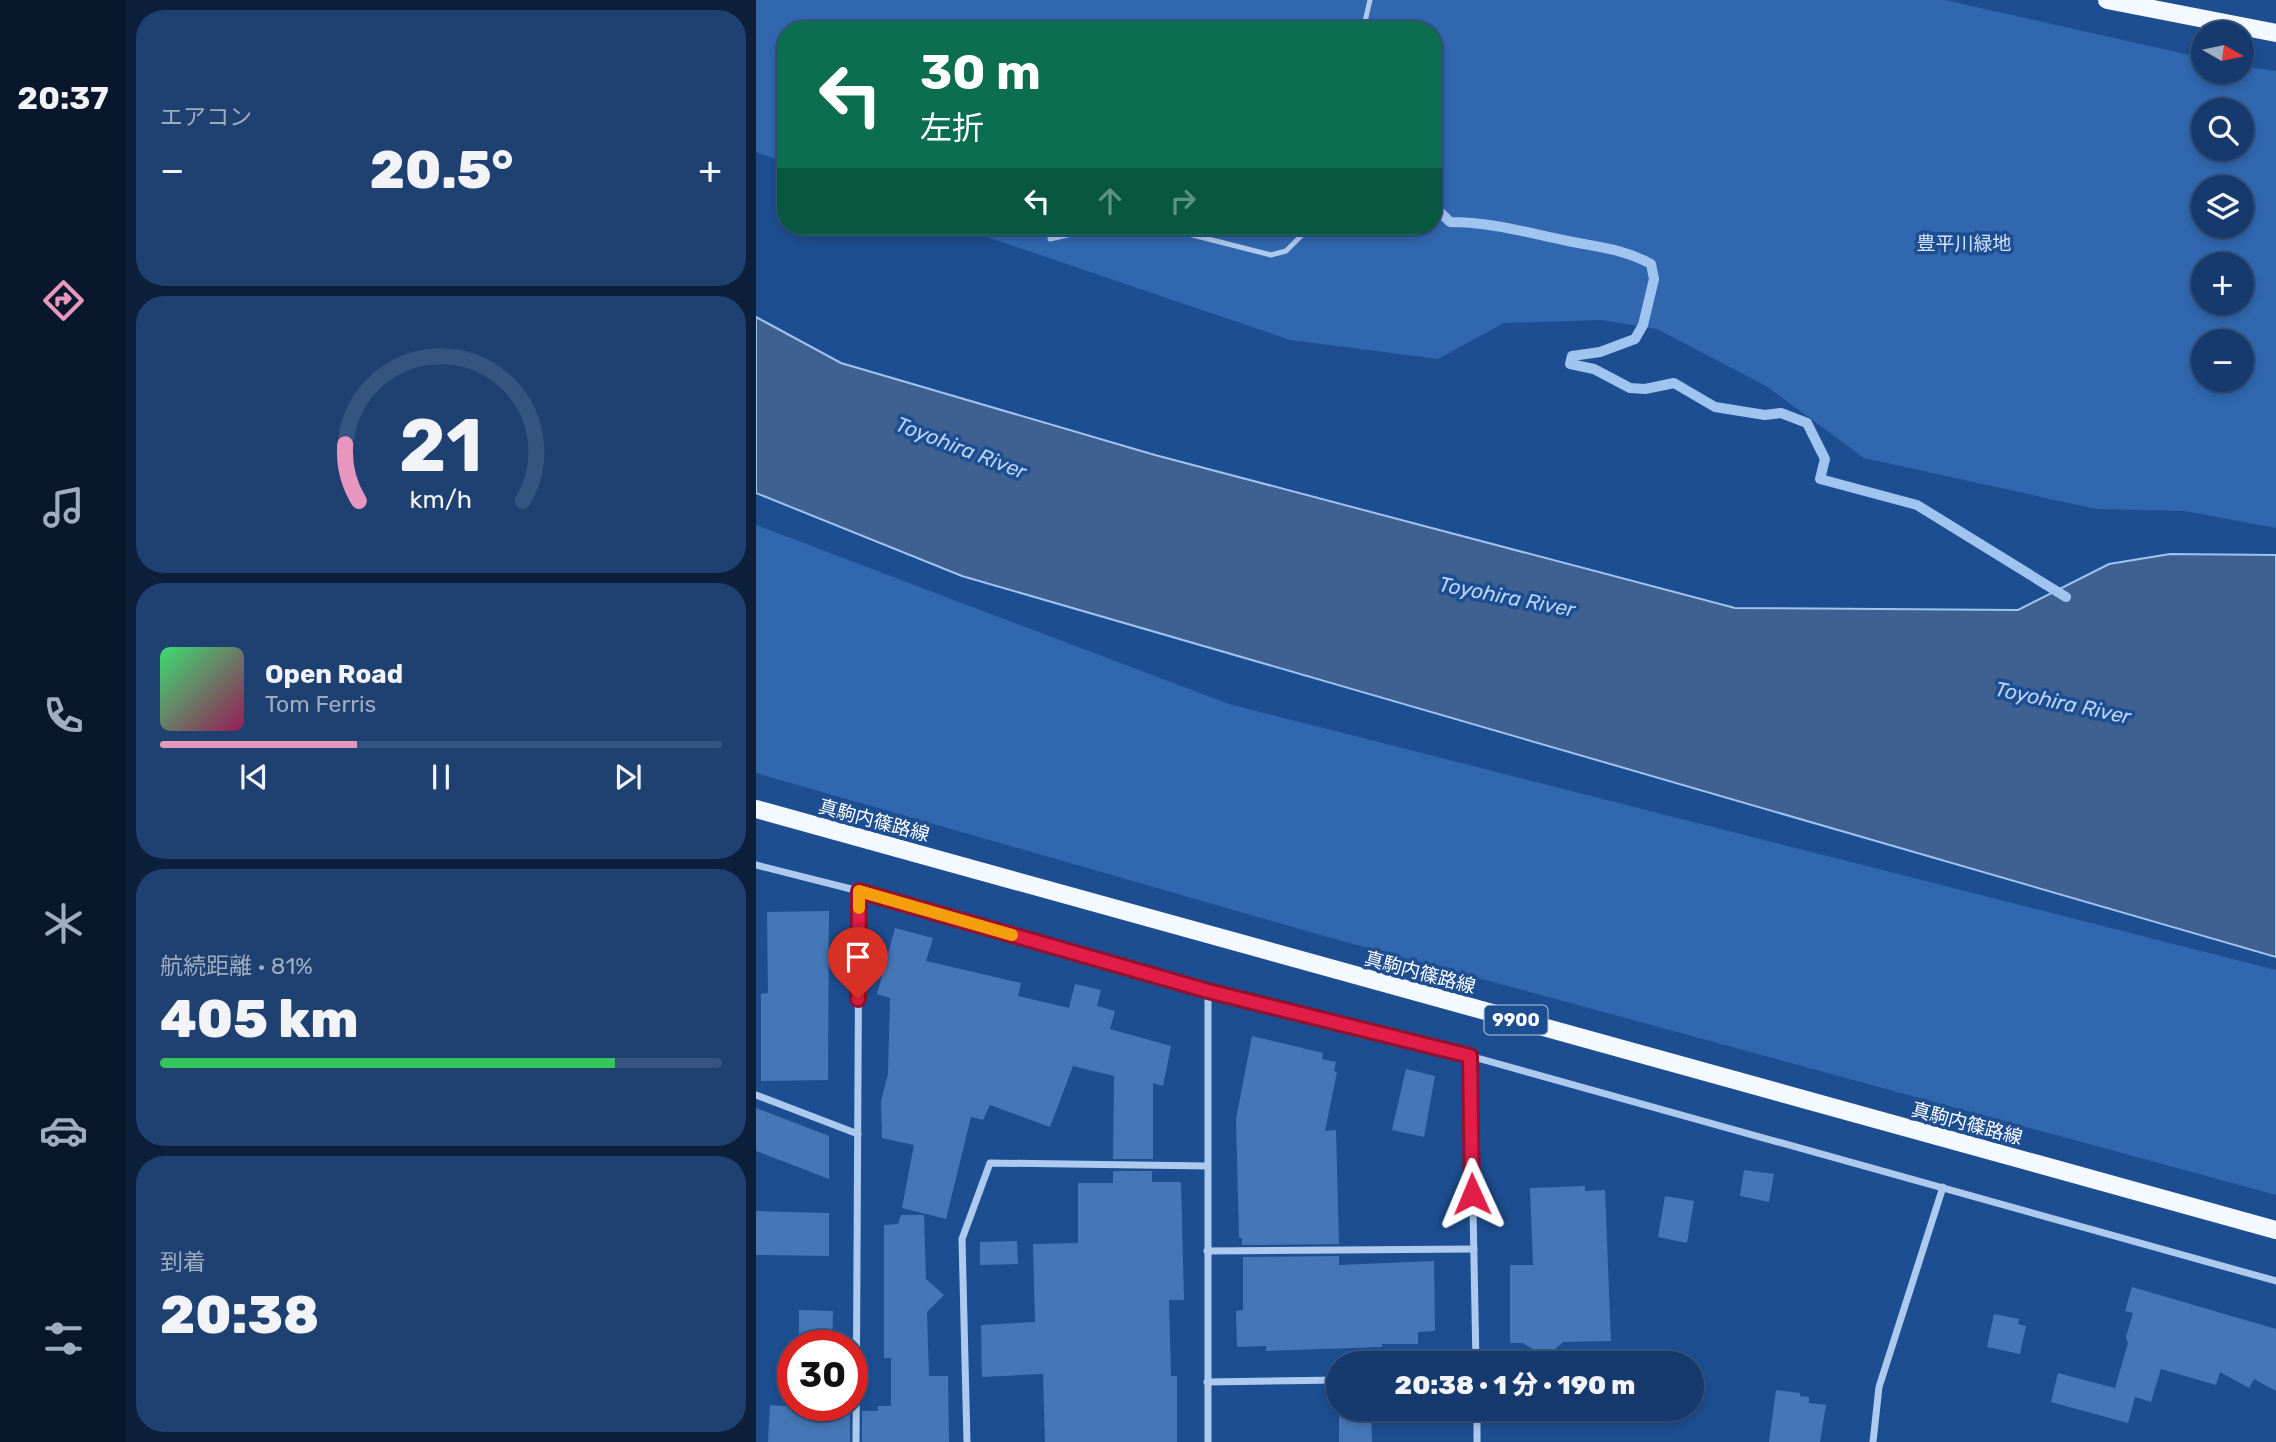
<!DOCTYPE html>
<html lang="ja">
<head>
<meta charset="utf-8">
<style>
	body { margin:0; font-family:Rubik,"Noto Sans JP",sans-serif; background:#1f4172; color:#f1f3f6; height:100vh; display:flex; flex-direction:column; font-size:26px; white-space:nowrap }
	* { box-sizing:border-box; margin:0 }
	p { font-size:23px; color:#9eadc2 }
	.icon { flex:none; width:38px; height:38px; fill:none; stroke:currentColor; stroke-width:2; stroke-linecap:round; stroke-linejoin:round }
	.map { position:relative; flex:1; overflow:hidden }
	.drawer { display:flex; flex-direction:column; gap:10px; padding:10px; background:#0c203c; width:630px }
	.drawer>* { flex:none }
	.hud { position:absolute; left:21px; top:21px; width:665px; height:214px; border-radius:28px; box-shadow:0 4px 10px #0003,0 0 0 2px #355480; background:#0b6e4f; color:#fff; overflow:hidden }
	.needle { width:46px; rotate:99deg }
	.fabs { position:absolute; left:1435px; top:21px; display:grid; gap:14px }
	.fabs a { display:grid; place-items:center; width:63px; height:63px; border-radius:50%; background:#163a6d; box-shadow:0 4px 10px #0003,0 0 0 2px #355480; font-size:35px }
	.speed { position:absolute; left:21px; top:1330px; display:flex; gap:14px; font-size:35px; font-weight:700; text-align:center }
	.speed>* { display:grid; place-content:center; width:91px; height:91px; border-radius:50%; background:#163a6d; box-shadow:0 4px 10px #0003,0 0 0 2px #355480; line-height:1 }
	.speed .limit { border:10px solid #d22; background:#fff; color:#111 }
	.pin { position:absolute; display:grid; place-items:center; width:60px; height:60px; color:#fff; margin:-72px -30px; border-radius:50% 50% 50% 0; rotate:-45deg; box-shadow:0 0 7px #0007 }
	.pin .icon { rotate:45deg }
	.me { position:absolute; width:77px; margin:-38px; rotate:359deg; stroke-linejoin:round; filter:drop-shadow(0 0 5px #0008) }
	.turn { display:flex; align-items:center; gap:24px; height:147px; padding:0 28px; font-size:32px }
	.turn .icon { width:91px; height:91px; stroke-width:2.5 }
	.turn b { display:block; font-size:49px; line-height:60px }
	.lanes { display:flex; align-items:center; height:66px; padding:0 28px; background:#0003; justify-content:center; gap:35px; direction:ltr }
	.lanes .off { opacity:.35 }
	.big { font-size:52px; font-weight:800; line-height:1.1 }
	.drawer .widget { flex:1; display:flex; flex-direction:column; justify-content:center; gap:10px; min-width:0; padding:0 24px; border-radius:28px; background:#1f4172 }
	.drawer .dial { align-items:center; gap:0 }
	.dial svg { height:182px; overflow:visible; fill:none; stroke:#355480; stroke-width:7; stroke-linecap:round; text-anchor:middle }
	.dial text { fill:#f1f3f6; stroke:none }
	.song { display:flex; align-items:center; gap:21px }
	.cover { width:84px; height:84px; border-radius:10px; background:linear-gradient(135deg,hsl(140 70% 55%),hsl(330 70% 35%)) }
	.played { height:7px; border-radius:4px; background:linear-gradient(90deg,#e797bd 35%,#355480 35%) }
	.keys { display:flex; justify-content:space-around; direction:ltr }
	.heat { display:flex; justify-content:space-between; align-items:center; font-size:38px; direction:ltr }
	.charge { height:10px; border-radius:5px; background:linear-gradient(90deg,#34c759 81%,#355480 0) }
	.trip { position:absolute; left:570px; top:1351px; width:378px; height:70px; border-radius:35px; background:#163a6d; box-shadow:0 4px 10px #0003,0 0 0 2px #355480; font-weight:800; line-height:70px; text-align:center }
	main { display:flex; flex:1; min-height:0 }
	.tab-bar { display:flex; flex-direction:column; width:126px; justify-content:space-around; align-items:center; background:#09172c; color:#9eadc2 }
	.tab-bar .icon { width:49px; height:49px }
	.tab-bar .active { color:#e797bd }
	.tab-bar b { font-size:32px; color:#f1f3f6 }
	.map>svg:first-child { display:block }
</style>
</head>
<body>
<main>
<nav class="tab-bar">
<b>20:37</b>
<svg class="icon active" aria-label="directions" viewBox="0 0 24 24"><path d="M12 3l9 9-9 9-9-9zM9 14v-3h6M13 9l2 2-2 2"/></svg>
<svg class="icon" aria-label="music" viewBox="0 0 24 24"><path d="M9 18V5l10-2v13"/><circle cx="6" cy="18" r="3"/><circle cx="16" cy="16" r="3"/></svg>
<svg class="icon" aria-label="phone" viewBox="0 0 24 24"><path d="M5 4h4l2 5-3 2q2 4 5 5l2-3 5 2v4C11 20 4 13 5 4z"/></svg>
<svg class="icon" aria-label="climate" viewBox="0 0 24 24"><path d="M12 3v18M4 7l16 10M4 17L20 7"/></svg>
<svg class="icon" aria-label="car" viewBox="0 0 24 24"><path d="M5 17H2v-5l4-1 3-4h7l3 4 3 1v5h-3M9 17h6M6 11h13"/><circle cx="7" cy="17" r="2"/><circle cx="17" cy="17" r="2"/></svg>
<svg class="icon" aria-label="filters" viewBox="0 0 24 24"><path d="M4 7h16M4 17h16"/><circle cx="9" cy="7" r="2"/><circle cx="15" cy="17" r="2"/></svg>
</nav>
<section class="drawer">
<div class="widget"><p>エアコン</p>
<div class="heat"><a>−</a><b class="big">20.5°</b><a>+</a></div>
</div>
<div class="widget dial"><svg viewBox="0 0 100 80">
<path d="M14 69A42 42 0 1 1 86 69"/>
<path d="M14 69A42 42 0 0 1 8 44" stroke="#e797bd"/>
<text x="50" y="56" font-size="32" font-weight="700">21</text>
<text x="50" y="72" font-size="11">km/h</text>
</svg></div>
<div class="widget">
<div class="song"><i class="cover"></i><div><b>Open Road</b><p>Tom Ferris</p></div></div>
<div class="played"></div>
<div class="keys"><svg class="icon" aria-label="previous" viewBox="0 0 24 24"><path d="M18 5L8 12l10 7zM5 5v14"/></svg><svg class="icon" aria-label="pause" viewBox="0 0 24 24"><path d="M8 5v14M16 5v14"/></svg><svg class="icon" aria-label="next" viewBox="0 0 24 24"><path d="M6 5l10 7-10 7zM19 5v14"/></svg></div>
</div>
<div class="widget"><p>航続距離 · 81%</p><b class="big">405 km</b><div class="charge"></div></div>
<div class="widget"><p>到着</p><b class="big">20:38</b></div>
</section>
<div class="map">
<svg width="1520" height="1442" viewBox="0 0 1520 1442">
	<rect width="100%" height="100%" fill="#1d4e91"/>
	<g fill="#3067ae" fill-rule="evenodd">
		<path d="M0 0H1189L1447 58V72H1486V66L1520 71V528L1429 511 1340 509 1108 458 1010 386 901 329 845 320 748 323 682 359 534 340 199 226H677V30H30V163L0 152ZM1447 110H1486V149H1447ZM1447 187H1486V226H1447ZM1447 264H1486V303H1447ZM1447 341H1486V380H1447Z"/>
		<path d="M0 525 473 704 1520 970V1195L568 936 0 773Z"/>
	</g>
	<path fill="#3f6192" stroke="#a0c4f0" stroke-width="2" d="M0 317 85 363 399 455 979 608 1262 610 1353 564 1414 554 1520 555V957L206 576 0 493Z"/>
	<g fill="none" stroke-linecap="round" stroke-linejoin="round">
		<g stroke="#a0c4f0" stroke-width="10">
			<path d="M677 199 683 168"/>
			<path d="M677 205 694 222C736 222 772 233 812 241 841 247 868 249 895 264L898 279 887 325 879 339 844 352 816 356 814 364 838 369 874 388 889 389 918 383 959 407 1009 415 1025 413 1051 423 1069 459 1064 479 1161 505 1310 597"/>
		</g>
	</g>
	<g fill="#4577b8">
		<path d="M73 911 72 1080 5 1081V994L12 993 11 912Z"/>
		<path d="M139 928 177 938 170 961 265 983 262 996 313 1008 319 984 345 990 341 1006 359 1011 354 1029 415 1046 407 1086 397 1083V1159H357L358 1076 317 1066 294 1127 234 1105 227 1120 215 1117 190 1219 146 1208 158 1145 126 1138 125 1101 132 1074 134 998 121 994Z"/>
		<path d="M496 1036 567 1053 566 1059 580 1062 578 1071 581 1072 569 1131 580 1130 583 1244 486 1245V1238H483L480 1119Z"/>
		<path d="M650 1069 679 1076 668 1137 636 1130Z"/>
		<path d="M0 1108 73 1136V1179L0 1151Z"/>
		<path d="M988 1170 1018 1174 1013 1202 984 1196Z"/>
		<path d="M357 1171H396V1182H425L428 1300H413L415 1376H421V1442H289L287 1374 226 1377 225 1325 279 1322 277 1244 322 1243V1183H357Z"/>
		<path d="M829 1186V1191L849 1190 855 1341 807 1342 795 1353H783L767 1343H754V1265H777L774 1188Z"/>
		<path d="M909 1196 938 1201 931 1243 902 1237Z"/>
		<path d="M0 1211 73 1213V1256L0 1255Z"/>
		<path d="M145 1215H168L170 1279 188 1295 171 1312 173 1376H192L193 1442H106V1411H122V1406H135V1358H128V1225L142 1224Z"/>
		<path d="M261 1241 262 1264 224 1265V1242Z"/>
		<path d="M583 1256V1265L678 1261 679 1331 662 1332V1344H626V1347L510 1351V1346L481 1347 480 1311 487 1310V1257Z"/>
		<path d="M1376 1287 1520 1329V1391L1498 1379 1493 1388 1464 1372 1460 1385 1405 1369 1395 1402 1379 1397 1372 1423 1295 1402 1302 1373 1359 1388 1372 1343 1370 1337 1377 1313 1369 1311Z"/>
		<path d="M43 1310 77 1311 76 1346H43Z"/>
		<path d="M1238 1314 1263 1319 1262 1324 1270 1326 1264 1354 1231 1347Z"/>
		<path d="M1020 1390 1044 1393V1396L1053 1397V1403L1070 1405 1064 1442H1013Z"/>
		<path d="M14 1405 94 1410V1442H12Z"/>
		<path d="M583 1409H615L616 1442H583Z"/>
	</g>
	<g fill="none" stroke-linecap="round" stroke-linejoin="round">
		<g stroke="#adc9ee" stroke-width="5">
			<path d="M607 30 614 0"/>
			<path d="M401 226 515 255 530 251 555 226"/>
			<path d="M294 239 350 226"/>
		</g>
		<g stroke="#adc9ee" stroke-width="7">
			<path d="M0 865 103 891 452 991 714 1056 1520 1281"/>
			<path d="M452 991V1442"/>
			<path d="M714 1056 720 1363"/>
			<path d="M0 1095 102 1134"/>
			<path d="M451 1251 718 1249"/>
			<path d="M451 1382 583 1380"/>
			<path d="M721 1409V1442"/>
			<path d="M100 1442 103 891"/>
			<path d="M211 1442 206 1239 234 1163 451 1166"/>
			<path d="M1117 1442 1123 1387 1187 1187"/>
		</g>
		<g stroke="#f4f8ff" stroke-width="18">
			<path d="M1351 0 1520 33"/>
			<path d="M0 809 1520 1230"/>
		</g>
	</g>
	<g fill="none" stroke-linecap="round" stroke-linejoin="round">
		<defs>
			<path id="route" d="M102 999 103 891 452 991 714 1056 716 1194"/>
		</defs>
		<use href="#route" stroke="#92132f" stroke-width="18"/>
		<use href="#route" stroke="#e11d48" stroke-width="12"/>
		<path stroke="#f59e0b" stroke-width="12" d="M103 908V891L256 935"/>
	</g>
	<g text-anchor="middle" stroke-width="7" stroke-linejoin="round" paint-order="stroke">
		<rect fill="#1d4e91" stroke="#bbcade" stroke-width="2" x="728.5" y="1005.5" width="63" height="29" rx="5"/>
		<g font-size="18" font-weight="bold" fill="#fff">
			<text x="760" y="1026">9900</text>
		</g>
		<g font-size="19" fill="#d3e4fa" stroke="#1d4e91">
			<text x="1208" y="250">豊平川緑地</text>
		</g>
		<g font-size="19" fill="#fff" stroke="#1d4e91">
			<text transform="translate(118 820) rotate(15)" y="7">真駒内篠路線</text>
			<text transform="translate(664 972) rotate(15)" y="7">真駒内篠路線</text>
			<text transform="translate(1211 1123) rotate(15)" y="7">真駒内篠路線</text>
		</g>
		<g font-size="21" font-style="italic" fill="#b9d3f5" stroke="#1d4e91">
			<text transform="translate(205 448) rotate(21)" y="7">Toyohira River</text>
			<text transform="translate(751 597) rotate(11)" y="7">Toyohira River</text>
			<text transform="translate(1307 703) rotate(12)" y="7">Toyohira River</text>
		</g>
	</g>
</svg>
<div class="fabs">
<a><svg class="needle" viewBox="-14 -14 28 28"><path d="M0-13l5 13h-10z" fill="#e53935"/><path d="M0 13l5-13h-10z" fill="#9eadc2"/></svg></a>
<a><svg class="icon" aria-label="search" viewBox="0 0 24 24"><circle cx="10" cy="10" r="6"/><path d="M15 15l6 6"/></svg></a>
<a><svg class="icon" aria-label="layers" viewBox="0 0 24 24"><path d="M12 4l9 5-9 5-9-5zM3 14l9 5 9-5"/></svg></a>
<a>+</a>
<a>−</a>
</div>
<div class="speed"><div class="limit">30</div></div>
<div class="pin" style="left:102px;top:999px;background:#d93025"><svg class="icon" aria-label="arrive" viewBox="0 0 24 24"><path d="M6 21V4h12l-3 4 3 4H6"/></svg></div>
<svg class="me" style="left:716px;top:1194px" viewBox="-20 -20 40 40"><path d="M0-17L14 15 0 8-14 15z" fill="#e11d48" stroke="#fff" stroke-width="4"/></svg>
<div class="trip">20:38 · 1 分 · 190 m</div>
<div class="hud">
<div class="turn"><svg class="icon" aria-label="left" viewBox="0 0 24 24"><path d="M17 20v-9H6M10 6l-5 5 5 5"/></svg><div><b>30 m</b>左折</div></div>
<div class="lanes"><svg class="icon" aria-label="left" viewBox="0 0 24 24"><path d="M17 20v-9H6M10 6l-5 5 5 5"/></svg><svg class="icon off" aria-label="ahead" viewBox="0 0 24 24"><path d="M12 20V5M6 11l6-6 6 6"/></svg><svg class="icon off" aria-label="right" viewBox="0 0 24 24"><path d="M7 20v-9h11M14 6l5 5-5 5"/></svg></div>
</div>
</div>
</main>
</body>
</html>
